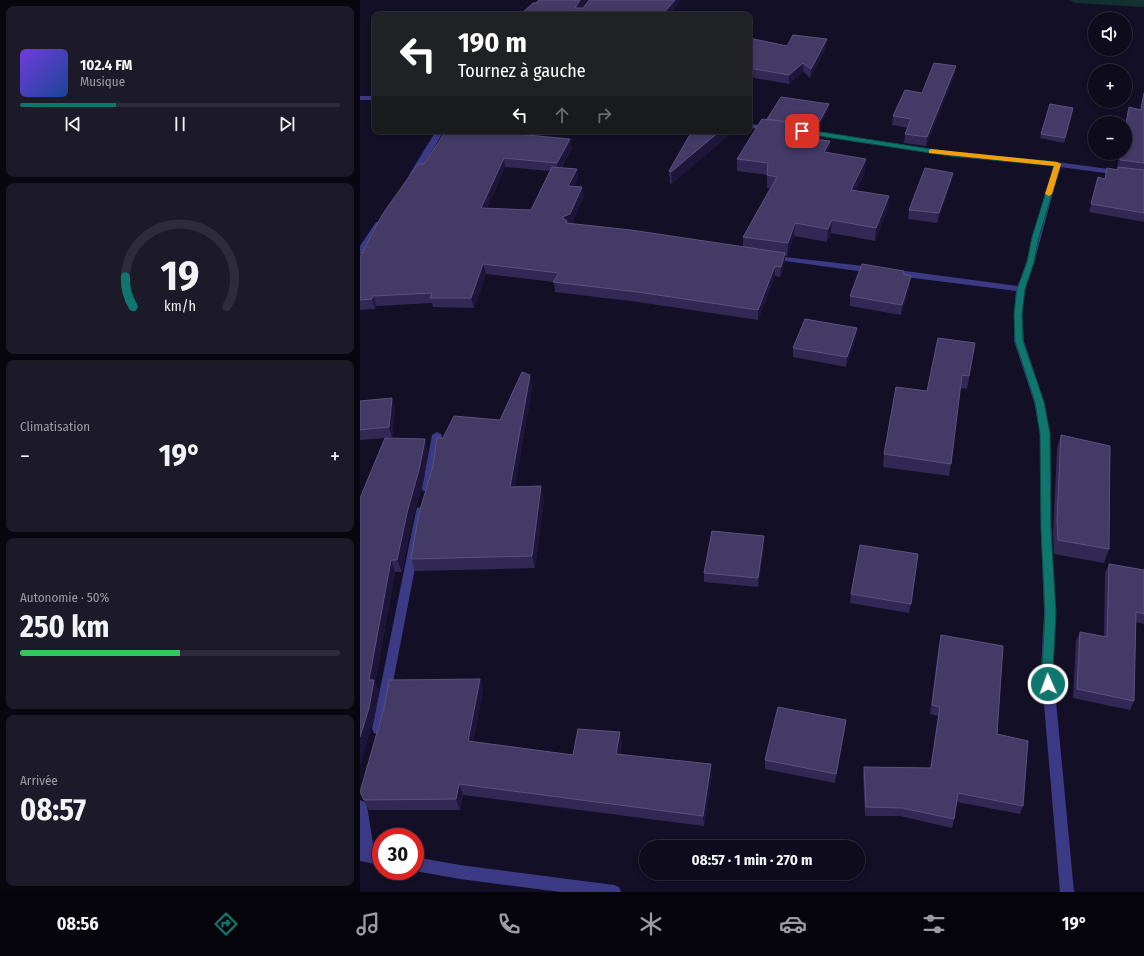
<!DOCTYPE html>
<html lang="fr">
<head>
<meta charset="utf-8">
<style>
	body { margin:0; font-family:"Fira Sans Condensed",sans-serif; background:#1c1929; color:#f1f3f6; height:100vh; display:flex; flex-direction:column; font-size:15px; white-space:nowrap }
	* { box-sizing:border-box; margin:0 }
	p { font-size:13px; color:#9b9ba3 }
	.icon { flex:none; width:22px; height:22px; fill:none; stroke:currentColor; stroke-width:2; stroke-linecap:round; stroke-linejoin:round }
	.map { position:relative; flex:1; overflow:hidden }
	.drawer { display:flex; flex-direction:column; gap:6px; padding:6px; background:#08060f; width:360px }
	.drawer>* { flex:none }
	.top-card { position:absolute; left:12px; top:12px; width:380px; height:122px; border-radius:8px; box-shadow:0 2px 6px #0003,0 0 0 1px #2e2b3b; background:#202124; color:#fff; overflow:hidden }
	.fabs { position:absolute; left:728px; top:12px; display:grid; gap:8px }
	.fabs a { display:grid; place-items:center; width:44px; height:44px; border-radius:50%; background:#0e0b1c; box-shadow:0 2px 6px #0003,0 0 0 1px #2e2b3b; font-size:20px }
	.speed { position:absolute; left:12px; top:828px; display:flex; gap:8px; font-size:20px; font-weight:700; text-align:center }
	.speed>* { display:grid; place-content:center; width:52px; height:52px; border-radius:50%; background:#0e0b1c; box-shadow:0 2px 6px #0003,0 0 0 1px #2e2b3b; line-height:1 }
	.speed .limit { border:6px solid #d22; background:#fff; color:#111 }
	.pin { position:absolute; display:grid; place-items:center; width:34px; height:34px; color:#fff; margin:-17px; border-radius:8px; box-shadow:0 2px 6px #0006 }
	.me { position:absolute; width:44px; margin:-22px; rotate:358deg; stroke-linejoin:round; filter:drop-shadow(0 0 3px #0008) }
	.turn { display:flex; align-items:center; gap:14px; height:84px; padding:0 20px; font-size:18px }
	.turn .icon { width:52px; height:52px; stroke-width:2.5 }
	.turn b { display:block; font-size:28px; line-height:34px }
	.lanes { display:flex; align-items:center; height:38px; padding:0 20px; background:#0003; justify-content:center; gap:20px; direction:ltr }
	.lanes .off { opacity:.35 }
	.big { font-size:30px; font-weight:700; line-height:1.1 }
	.drawer .card { flex:1; display:flex; flex-direction:column; justify-content:center; gap:6px; min-width:0; padding:0 14px; border-radius:8px; background:#1c1929 }
	.drawer .dial { align-items:center; gap:0 }
	.dial svg { height:104px; overflow:visible; fill:none; stroke:#2e2b3b; stroke-width:7; stroke-linecap:round; text-anchor:middle }
	.dial text { fill:#f1f3f6; stroke:none }
	.song { display:flex; align-items:center; gap:12px }
	.cover { width:48px; height:48px; border-radius:6px; background:linear-gradient(135deg,hsl(260 70% 55%),hsl(220 70% 35%)) }
	.played { height:4px; border-radius:2px; background:linear-gradient(90deg,#0f766e 30%,#2e2b3b 30%) }
	.keys { display:flex; justify-content:space-around; direction:ltr }
	.heat { display:flex; justify-content:space-between; align-items:center; font-size:22px; direction:ltr }
	.charge { height:6px; border-radius:3px; background:linear-gradient(90deg,#34c759 50%,#2e2b3b 0) }
	.trip { position:absolute; left:279px; top:840px; width:226px; height:40px; border-radius:20px; background:#0e0b1c; box-shadow:0 2px 6px #0003,0 0 0 1px #2e2b3b; font-weight:700; line-height:40px; text-align:center }
	.menu { display:flex; height:64px; justify-content:space-around; align-items:center; background:#06040b; color:#9b9ba3 }
	.menu .icon { width:28px; height:28px }
	.menu .on { color:#0f766e }
	.menu b { font-size:18px; color:#f1f3f6 }
	main { display:flex; flex:1; min-height:0 }
	.map>svg:first-child { display:block }
</style>
</head>
<body>
<main>
<section class="drawer">
<div class="card">
<div class="song"><i class="cover"></i><div><b>102.4 FM</b><p>Musique</p></div></div>
<div class="played"></div>
<div class="keys"><svg class="icon" aria-label="previous" viewBox="0 0 24 24"><path d="M18 5L8 12l10 7zM5 5v14"/></svg><svg class="icon" aria-label="pause" viewBox="0 0 24 24"><path d="M8 5v14M16 5v14"/></svg><svg class="icon" aria-label="next" viewBox="0 0 24 24"><path d="M6 5l10 7-10 7zM19 5v14"/></svg></div>
</div>
<div class="card dial"><svg viewBox="0 0 100 80">
<path d="M14 69A42 42 0 1 1 86 69"/>
<path d="M14 69A42 42 0 0 1 8 46" stroke="#0f766e"/>
<text x="50" y="56" font-size="32" font-weight="700">19</text>
<text x="50" y="72" font-size="11">km/h</text>
</svg></div>
<div class="card"><p>Climatisation</p>
<div class="heat"><a>−</a><b class="big">19°</b><a>+</a></div>
</div>
<div class="card"><p>Autonomie · 50%</p><b class="big">250 km</b><div class="charge"></div></div>
<div class="card"><p>Arrivée</p><b class="big">08:57</b></div>
</section>
<div class="map">
<svg width="784" height="892" viewBox="0 0 784 892">
	<rect width="100%" height="100%" fill="#130f26"/>
	<path fill="#12302f" d="M709 0H784V7L715 3Z"/>
	<g fill="none" stroke-linecap="round" stroke-linejoin="round">
		<g fill="#3d3a85" fill-rule="evenodd">
			<rect x="0" y="96" width="15" height="4"/>
			<path d="M389 124 411 126 415 128 411 130 389 128Z"/>
			<path d="M438 129 590 152 697 162 784 174V178L700 167 674 263 665 289 662 314 664 341 684 402 690 434 691 530 696 613 693 669 714 892H700L681 669 684 613 681 530 680 434 674 402 654 341V314L656 291 530 275 526 272 530 269 658 286 666 263 693 166 590 156 441 133H438Z"/>
			<path d="M76 131H84L56 177H50L49 175Z"/>
			<path d="M16 222H22L23 224 3 254H0V246Z"/>
			<path d="M408 255 512 267 516 270 512 273 411 259H408Z"/>
			<path d="M77 432 82 435 72 488 71 491H63L62 488 72 435Z"/>
			<path d="M61 507 65 508 66 511 24 729 22 733 18 735 14 733 12 729 56 511 57 508Z"/>
			<path d="M0 800 5 802 7 806 14 850 21 851V865L0 861Z"/>
			<path d="M55 857 100 865 254 885 259 887 261 892H201L100 879 55 871Z"/>
		</g>
	</g>
	<g fill="#312854" fill-rule="evenodd">
		<path d="M389 38 427 46 466 48 450 78 443 71 429 84 389 77Z"/>
		<path d="M595 74 566 146 544 143 545 134 548 128 532 125 533 116 562 93Z"/>
		<path d="M784 90V222L729 212 738 177 745 179 747 168 758 170V169H757L760 153H765V125L769 107 780 110Z"/>
		<path d="M469 108 457 130H453V137L452 138 470 141 469 153 505 172 496 191 528 209 515 241 471 233 467 242 434 236 427 256H425V263L420 277 415 276 398 320 278 302 195 292 194 282 126 274 114 308 73 307 72 303 16 306 15 309 0 310V257L86 131H143L142 133 212 148 201 168 217 169 218 178 214 187H222L224 197 211 224 383 247V237L410 188H407V175L377 171V159L407 119ZM145 167 190 171 171 210 127 208Z"/>
		<path d="M713 108 704 143 680 138 681 134Z"/>
		<path d="M332 131 312 184 310 183 309 171Z"/>
		<path d="M593 173 591 182 577 223 548 219 549 210Z"/>
		<path d="M544 271V274L550 285 541 315 490 306V296Z"/>
		<path d="M496 337 486 367 433 357V348Z"/>
		<path d="M615 343 607 389 600 388 591 464 589 476 523 467 524 454 567 391Z"/>
		<path d="M170 375 172 388 155 486 184 499 175 568 55 571 51 559 73 466 83 438 140 420Z"/>
		<path d="M32 398 35 408 32 437 26 438 68 450 64 478 51 525 42 572H35L15 683 19 691 14 719 25 438 0 440V401Z"/>
		<path d="M701 435 749 549 744 563 694 554 693 533 697 449Z"/>
		<path d="M404 536V546L398 587 344 582V573Z"/>
		<path d="M749 564 784 570V624L776 622 774 701 770 710 713 698 716 641 720 632 744 637 745 573Z"/>
		<path d="M491 594 551 604 549 613 490 603Z"/>
		<path d="M581 635 637 734 663 806 660 814 597 802 594 819 592 828 540 816H505L503 775 504 767 570 768 578 716 570 714 579 644Z"/>
		<path d="M120 679 123 690 113 742 213 755 262 743 260 755 352 775 344 826 103 795 100 810H9L4 800Z"/>
		<path d="M485 730 475 783 405 769V760Z"/>
	</g>
	<g fill="#1d163a">
		<path d="M220 0H227L217 15 215 8Z"/>
		<path d="M315 0H320V2L310 15H302Z"/>
		<path d="M467 39 466 48 450 78 451 69Z"/>
		<path d="M443 63V71L429 84V75Z"/>
		<path d="M596 66 595 74 566 146 567 137Z"/>
		<path d="M469 104V108L457 130V126Z"/>
		<path d="M453 125V137L446 150V138Z"/>
		<path d="M136 131H143L137 142 135 132Z"/>
		<path d="M360 131H374L312 184 311 172Z"/>
		<path d="M210 139 212 148 198 172 197 163Z"/>
		<path d="M470 141 469 154 464 152Z"/>
		<path d="M144 158 145 167 123 217 121 208Z"/>
		<path d="M506 159 505 172 490 203 491 190Z"/>
		<path d="M217 169 218 178 210 195 208 186Z"/>
		<path d="M593 173 591 182 577 223 579 213Z"/>
		<path d="M222 187 224 197 212 224 208 225 202 217Z"/>
		<path d="M529 196 528 209 515 241 516 228Z"/>
		<path d="M472 220 471 233 467 242 468 229Z"/>
		<path d="M435 223 434 236 427 256 428 243Z"/>
		<path d="M425 253V263L420 277 421 267Z"/>
		<path d="M123 264 126 274 114 308 111 298Z"/>
		<path d="M415 266V276L398 320V310Z"/>
		<path d="M551 276 550 285 541 315 542 305Z"/>
		<path d="M13 296 16 306 15 309 12 299Z"/>
		<path d="M497 328 496 337 486 367 487 357Z"/>
		<path d="M170 375 172 388 153 499 150 487Z"/>
		<path d="M32 398 35 408 32 437 29 427Z"/>
		<path d="M65 439 68 450 64 478 51 525 42 572 37 560 47 513Z"/>
		<path d="M181 486 184 499 175 568 172 556Z"/>
		<path d="M404 536V546L398 587V578Z"/>
		<path d="M31 560 35 572 15 683 19 691 14 719 0 766V737L9 680Z"/>
		<path d="M120 679 123 690 111 752 108 741Z"/>
		<path d="M486 720 485 730 475 783 476 774Z"/>
		<path d="M260 732 262 743 258 765 256 754Z"/>
		<path d="M351 764 352 775 344 826 343 816Z"/>
		<path d="M99 784 103 795 100 810 96 799Z"/>
	</g>
	<g fill="#433a66" stroke="#5a527e">
		<path d="M179 0H220L215 8H223L229 0H315L302 15H160L173 3H176Z"/>
		<path d="M433 35 467 39 451 69 443 63 429 75 389 68V38L427 46Z"/>
		<path d="M574 63 596 66 567 137 545 134 551 119 533 116 545 90 562 93Z"/>
		<path d="M784 93V163L760 160 761 153H765V129L769 107 781 110Z"/>
		<path d="M421 97 469 104 457 126 453 125 407 119Z"/>
		<path d="M690 104 713 108 705 138 681 134Z"/>
		<path d="M402 119 453 125 446 138 470 141 464 152 506 159 491 190 529 196 516 228 472 220 468 229 435 223 428 243 383 237 417 177 407 175 408 163 377 159Z"/>
		<path d="M86 131H136L135 132 210 139 197 163 144 158 121 208 171 210 192 167 217 169 208 186 222 187 210 214 202 217 207 221 206 223 271 230 425 253 421 267 415 266 398 310 278 292 193 282 199 273 123 264 111 298H70L72 293 13 296 12 299 0 300V257L22 215 58 164H64Z"/>
		<path d="M332 131H360L311 172 309 171Z"/>
		<path d="M758 167 784 170V213L731 204 738 177 745 179 747 168 758 170Z"/>
		<path d="M565 168 593 173 579 213 549 210Z"/>
		<path d="M502 264 544 271 543 274 551 276 542 305 490 296Z"/>
		<path d="M445 319 497 328 487 357 433 348Z"/>
		<path d="M578 338 615 343 609 376 602 375 591 464 524 454 536 387 567 391Z"/>
		<path d="M162 372 170 375 150 487 181 486 172 556 51 559 59 513 73 466 77 438H83L94 416 140 420Z"/>
		<path d="M32 398 29 427 0 430V401Z"/>
		<path d="M701 435 750 446 749 549 698 540 697 519Z"/>
		<path d="M25 438 65 439 60 466 47 513 37 560H31L9 680H14L9 708 0 737V498Z"/>
		<path d="M352 531 404 536 398 578 344 573Z"/>
		<path d="M500 545 558 554 551 604 491 594Z"/>
		<path d="M749 564 784 570V614L776 612 774 701 717 689 720 632 747 637Z"/>
		<path d="M581 635 643 646 637 734 668 741 663 806 598 793 594 819 542 808 506 807 504 767 571 768 580 707 572 705Z"/>
		<path d="M120 679 108 741 213 755 218 729 260 732 256 754 351 764 343 816 99 784 96 799 4 800 0 792 24 708 29 680Z"/>
		<path d="M418 707 486 720 476 774 405 760Z"/>
	</g>
	<path fill="#0f766e" stroke="#0a4d48" d="M442 129 590 152 697 162 701 164 679 237 674 262 665 289 662 314 663 341 684 402 690 434 691 530 696 613 693 669 694 684 692 688H684L682 669 685 613 681 530 680 434 675 402 655 341 654 314 657 289 667 262 672 237 694 166 590 156 439 133V130Z"/>
	<path fill="#f59e0b" d="M571 149 697 162 701 164 692 194 689 196 685 194 694 166 569 153V150Z"/>
</svg>
<div class="fabs">
<a><svg class="icon" aria-label="sound" viewBox="0 0 24 24"><path d="M4 9h4l5-4v14l-5-4H4zM17 9q2 3 0 6"/></svg></a>
<a>+</a>
<a>−</a>
</div>
<div class="speed"><div class="limit">30</div></div>
<div class="pin" style="left:442px;top:131px;background:#d93025"><svg class="icon" aria-label="arrive" viewBox="0 0 24 24"><path d="M6 21V4h12l-3 4 3 4H6"/></svg></div>
<svg class="me" style="left:688px;top:684px" viewBox="-20 -20 40 40"><circle r="17" fill="#0f766e" stroke="#fff" stroke-width="3"/><path d="M0-11L8 9 0 5-8 9z" fill="#fff"/></svg>
<div class="trip">08:57 · 1 min · 270 m</div>
<div class="top-card">
<div class="turn"><svg class="icon" aria-label="left" viewBox="0 0 24 24"><path d="M17 20v-9H6M10 6l-5 5 5 5"/></svg><div><b>190 m</b>Tournez à gauche</div></div>
<div class="lanes"><svg class="icon" aria-label="left" viewBox="0 0 24 24"><path d="M17 20v-9H6M10 6l-5 5 5 5"/></svg><svg class="icon off" aria-label="ahead" viewBox="0 0 24 24"><path d="M12 20V5M6 11l6-6 6 6"/></svg><svg class="icon off" aria-label="right" viewBox="0 0 24 24"><path d="M7 20v-9h11M14 6l5 5-5 5"/></svg></div>
</div>
</div>
</main>
<nav class="menu">
<b>08:56</b>
<svg class="icon on" aria-label="directions" viewBox="0 0 24 24"><path d="M12 3l9 9-9 9-9-9zM9 14v-3h6M13 9l2 2-2 2"/></svg>
<svg class="icon" aria-label="music" viewBox="0 0 24 24"><path d="M9 18V5l10-2v13"/><circle cx="6" cy="18" r="3"/><circle cx="16" cy="16" r="3"/></svg>
<svg class="icon" aria-label="phone" viewBox="0 0 24 24"><path d="M5 4h4l2 5-3 2q2 4 5 5l2-3 5 2v4C11 20 4 13 5 4z"/></svg>
<svg class="icon" aria-label="climate" viewBox="0 0 24 24"><path d="M12 3v18M4 7l16 10M4 17L20 7"/></svg>
<svg class="icon" aria-label="car" viewBox="0 0 24 24"><path d="M5 17H2v-5l4-1 3-4h7l3 4 3 1v5h-3M9 17h6M6 11h13"/><circle cx="7" cy="17" r="2"/><circle cx="17" cy="17" r="2"/></svg>
<svg class="icon" aria-label="filters" viewBox="0 0 24 24"><path d="M4 7h16M4 17h16"/><circle cx="9" cy="7" r="2"/><circle cx="15" cy="17" r="2"/></svg>
<b>19°</b>
</nav>
</body>
</html>
